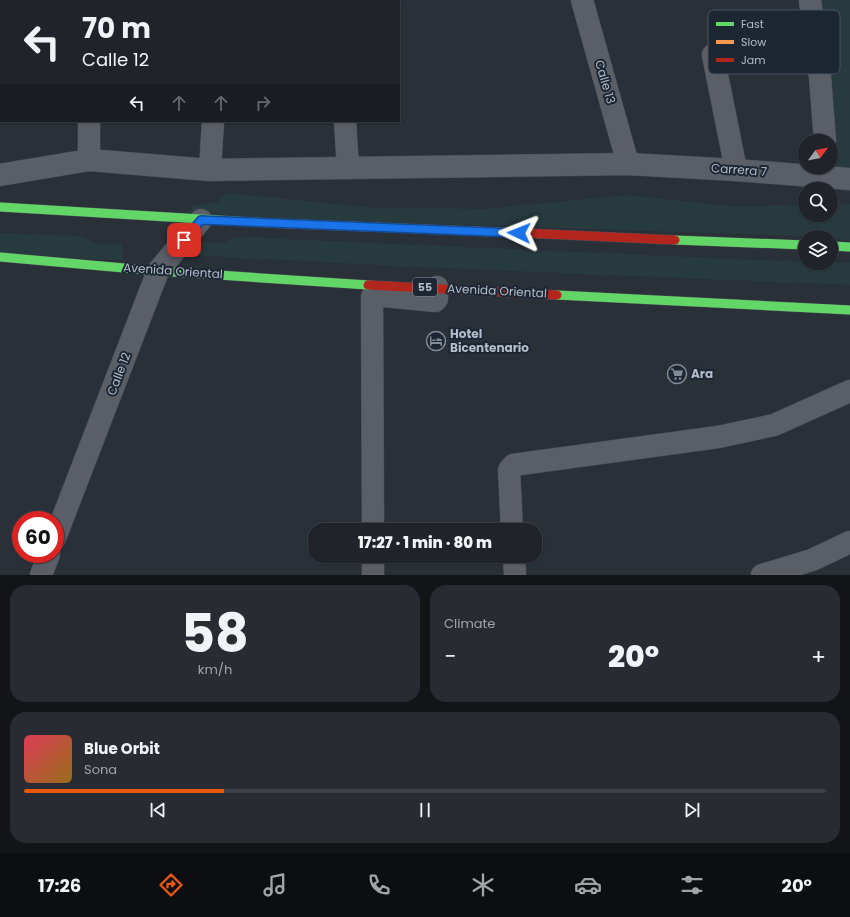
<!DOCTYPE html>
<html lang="en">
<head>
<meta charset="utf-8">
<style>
	body { margin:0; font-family:Poppins,sans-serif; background:#282c32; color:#f1f3f6; height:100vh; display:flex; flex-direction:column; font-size:15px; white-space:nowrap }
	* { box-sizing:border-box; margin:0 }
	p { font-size:13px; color:#a2a4a8 }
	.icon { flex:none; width:22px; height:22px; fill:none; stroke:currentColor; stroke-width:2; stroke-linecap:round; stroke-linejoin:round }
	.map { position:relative; height:575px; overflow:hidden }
	.panel { display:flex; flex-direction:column; gap:10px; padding:10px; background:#121417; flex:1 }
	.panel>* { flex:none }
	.top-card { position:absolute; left:0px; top:0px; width:400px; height:122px; box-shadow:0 1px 3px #0004,0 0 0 1px #3d4147; background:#20242a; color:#f1f3f6; overflow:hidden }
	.needle { width:26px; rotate:58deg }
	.buttons { position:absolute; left:798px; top:134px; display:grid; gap:8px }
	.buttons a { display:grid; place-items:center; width:40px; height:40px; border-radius:50%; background:#20242a; box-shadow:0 1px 3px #0004,0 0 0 1px #3d4147; font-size:20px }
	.speed { position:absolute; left:12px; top:511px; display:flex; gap:8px; font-size:20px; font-weight:700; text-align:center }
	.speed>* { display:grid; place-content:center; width:52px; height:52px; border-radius:50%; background:#20242a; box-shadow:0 1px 3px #0004,0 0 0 1px #3d4147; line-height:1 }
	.speed .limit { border:6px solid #d22; background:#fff; color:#111 }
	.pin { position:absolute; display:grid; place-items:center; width:34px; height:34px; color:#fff; margin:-17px; border-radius:8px; box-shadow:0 2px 6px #0006 }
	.me { position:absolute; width:44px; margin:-22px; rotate:272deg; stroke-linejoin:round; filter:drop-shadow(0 0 3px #0008) }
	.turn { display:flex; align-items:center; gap:14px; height:84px; padding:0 16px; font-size:18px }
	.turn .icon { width:52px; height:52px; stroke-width:2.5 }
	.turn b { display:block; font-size:28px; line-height:34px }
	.lanes { display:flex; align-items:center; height:38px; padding:0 16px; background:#0003; justify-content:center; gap:20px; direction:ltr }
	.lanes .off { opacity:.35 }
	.big { font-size:30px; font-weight:800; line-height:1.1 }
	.panel .tile { flex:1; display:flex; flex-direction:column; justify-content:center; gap:6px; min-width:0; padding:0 14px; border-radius:16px; background:#282c32 }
	.panel .dial { align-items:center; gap:0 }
	.dial b { font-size:52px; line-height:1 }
	.song { display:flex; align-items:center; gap:12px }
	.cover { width:48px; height:48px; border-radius:6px; background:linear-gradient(135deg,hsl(350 70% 55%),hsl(40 70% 35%)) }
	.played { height:4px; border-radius:2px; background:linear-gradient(90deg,#ea580c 25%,#3d4147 25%) }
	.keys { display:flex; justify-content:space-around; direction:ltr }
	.heat { display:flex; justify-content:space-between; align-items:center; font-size:22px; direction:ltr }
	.panel .tiles { flex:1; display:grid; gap:10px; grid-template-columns:1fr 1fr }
	.tile:last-child { grid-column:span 2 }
	.trip { position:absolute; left:308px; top:523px; width:234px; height:40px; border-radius:16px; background:#20242a; box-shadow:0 1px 3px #0004,0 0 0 1px #3d4147; font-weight:800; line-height:40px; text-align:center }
	.tabs { display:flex; height:64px; justify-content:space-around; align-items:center; background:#0d0e11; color:#a2a4a8 }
	.tabs .icon { width:28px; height:28px }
	.tabs .selected { color:#ea580c }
	.tabs b { font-size:18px; color:#f1f3f6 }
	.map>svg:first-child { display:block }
</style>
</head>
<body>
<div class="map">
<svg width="850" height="575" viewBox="0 0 850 575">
	<rect width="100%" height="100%" fill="#2a3038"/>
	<g fill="#273a3e">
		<path d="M815 0H850V176H835Z"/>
		<path d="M226 193 364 207 484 209 628 195 737 207 805 205V215H831V205L850 204V241L831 237 182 216 194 206 218 202Z"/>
		<path d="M0 233 81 236 100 245 122 244 123 260 0 256Z"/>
		<path d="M236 237 805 262V263H850V285L417 267 186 255 187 242 223 243Z"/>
	</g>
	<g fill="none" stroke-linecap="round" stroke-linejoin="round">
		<defs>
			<g id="street">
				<path d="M89 0V1"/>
				<path d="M339 0V1"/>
				<path d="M582 0 628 164"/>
				<path d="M810 0 820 77 825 141"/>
				<path d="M231 1 232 0"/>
				<path d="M713 55 736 170"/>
				<path d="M89 121V160"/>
				<path d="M345 121 348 168"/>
				<path d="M210 170 213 121"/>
				<path d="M0 175 89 160 210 170 628 164 736 170 850 179"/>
				<path d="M373 530 372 297 374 295 435 301 437 299V287"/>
				<path d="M512 530 509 470 513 465 718 437 774 425 850 391"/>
				<path d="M55 538 158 271 201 220"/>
				<path d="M373 556V575"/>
				<path d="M514 556 515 575"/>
				<path d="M41 575 49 554"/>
				<path d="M762 575 812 560 850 542"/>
			</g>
			<g id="fast">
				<path d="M0 207 270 223"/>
				<path d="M675 240 805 245"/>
				<path d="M831 246 850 247"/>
				<path d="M0 257 158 271 368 285"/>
				<path d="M557 295 850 310"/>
			</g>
			<path id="slow" d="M270 223 524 233"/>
			<g id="jam">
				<path d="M524 233 675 240"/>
				<path d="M368 285 557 295"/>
			</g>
		</defs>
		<use href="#street" stroke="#484c55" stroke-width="23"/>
		<use href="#fast" stroke="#484c55" stroke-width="10"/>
		<use href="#slow" stroke="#484c55" stroke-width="10"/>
		<use href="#jam" stroke="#484c55" stroke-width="10"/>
		<use href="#street" stroke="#5a5e66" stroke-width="22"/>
		<use href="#fast" stroke="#63d668" stroke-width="9"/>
		<use href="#slow" stroke="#ff974d" stroke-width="9"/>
		<use href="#jam" stroke="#b3261e" stroke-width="9"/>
	</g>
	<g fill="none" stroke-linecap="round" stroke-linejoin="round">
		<defs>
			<path id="route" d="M184 240 201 220 519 233"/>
		</defs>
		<use href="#route" stroke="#114b97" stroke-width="10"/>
		<use href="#route" stroke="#1a73e8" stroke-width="7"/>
	</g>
	<defs>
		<symbol id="hotel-ring" viewBox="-11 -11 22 22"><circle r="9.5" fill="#1d2633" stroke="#848b96" stroke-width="1.5"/><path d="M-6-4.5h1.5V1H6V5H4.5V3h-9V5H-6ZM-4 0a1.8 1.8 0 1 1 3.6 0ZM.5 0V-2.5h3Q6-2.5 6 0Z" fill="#848b96"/></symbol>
		<symbol id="supermarket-ring" viewBox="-11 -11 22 22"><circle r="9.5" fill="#1d2633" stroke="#848b96" stroke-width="1.5"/><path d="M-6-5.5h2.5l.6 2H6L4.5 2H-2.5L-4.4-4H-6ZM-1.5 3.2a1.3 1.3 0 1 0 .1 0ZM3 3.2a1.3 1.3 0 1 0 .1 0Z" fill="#848b96"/></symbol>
	</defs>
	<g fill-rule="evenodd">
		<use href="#hotel-ring" x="425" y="330" width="22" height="22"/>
		<use href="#supermarket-ring" x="666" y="363" width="22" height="22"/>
	</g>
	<g text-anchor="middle" stroke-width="4" stroke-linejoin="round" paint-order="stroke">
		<rect fill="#1d2633" stroke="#878f9c" stroke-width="1" x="413" y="278" width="24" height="18" rx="3"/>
		<g font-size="11" font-weight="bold" fill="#b4bcc9">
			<text x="425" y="291">55</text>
		</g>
		<g font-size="12" fill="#b4bcc9" stroke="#1d2633">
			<text transform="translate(605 82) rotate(74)" y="4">Calle 13</text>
			<text transform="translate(739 170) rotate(4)" y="4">Carrera 7</text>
			<text transform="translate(173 271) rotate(4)" y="4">Avenida Oriental</text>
			<text transform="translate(497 291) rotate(3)" y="4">Avenida Oriental</text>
			<text transform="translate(119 374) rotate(-69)" y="4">Calle 12</text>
		</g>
		<g font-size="12" font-weight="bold" fill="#b4bcc9" stroke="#1d2633" text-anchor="start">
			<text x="450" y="338">Hotel<tspan x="450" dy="14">Bicentenario</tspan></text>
			<text x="691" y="378">Ara</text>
		</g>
	</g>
	<rect x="708" y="10" width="132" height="64" rx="6" fill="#1d2633" stroke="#4a5360" stroke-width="1"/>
	<rect x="716" y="22" width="18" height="4" fill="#63d668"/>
	<rect x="716" y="40" width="18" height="4" fill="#ff974d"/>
	<rect x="716" y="58" width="18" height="4" fill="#b3261e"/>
	<g font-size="11" fill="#b4bcc9">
		<text x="741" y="28">Fast</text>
		<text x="741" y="46">Slow</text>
		<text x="741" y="64">Jam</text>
	</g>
</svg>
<div class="buttons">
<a><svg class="needle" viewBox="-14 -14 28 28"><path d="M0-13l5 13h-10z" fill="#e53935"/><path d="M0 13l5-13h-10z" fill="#a2a4a8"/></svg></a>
<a><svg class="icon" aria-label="search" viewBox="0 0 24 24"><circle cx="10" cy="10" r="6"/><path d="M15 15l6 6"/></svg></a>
<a><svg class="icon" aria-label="layers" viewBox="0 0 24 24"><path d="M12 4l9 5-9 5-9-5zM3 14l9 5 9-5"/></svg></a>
</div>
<div class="speed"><div class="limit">60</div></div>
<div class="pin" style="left:184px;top:240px;background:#d93025"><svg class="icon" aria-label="arrive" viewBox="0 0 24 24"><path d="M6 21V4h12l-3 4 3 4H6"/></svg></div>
<svg class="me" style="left:519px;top:233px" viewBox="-20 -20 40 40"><path d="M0-17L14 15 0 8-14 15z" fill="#1a73e8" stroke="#fff" stroke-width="4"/></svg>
<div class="trip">17:27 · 1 min · 80 m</div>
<div class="top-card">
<div class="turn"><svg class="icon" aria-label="left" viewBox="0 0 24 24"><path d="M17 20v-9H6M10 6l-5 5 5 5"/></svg><div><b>70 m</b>Calle 12</div></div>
<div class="lanes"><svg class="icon" aria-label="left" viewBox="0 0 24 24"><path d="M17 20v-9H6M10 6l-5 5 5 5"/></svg><svg class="icon off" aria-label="ahead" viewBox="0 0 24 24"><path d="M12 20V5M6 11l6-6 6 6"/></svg><svg class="icon off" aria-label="ahead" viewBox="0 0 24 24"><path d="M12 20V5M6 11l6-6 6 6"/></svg><svg class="icon off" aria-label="right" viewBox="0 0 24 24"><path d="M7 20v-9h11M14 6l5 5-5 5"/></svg></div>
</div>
</div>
<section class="panel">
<div class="tiles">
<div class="tile dial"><b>58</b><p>km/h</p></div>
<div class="tile"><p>Climate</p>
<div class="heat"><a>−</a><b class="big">20°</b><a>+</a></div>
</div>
<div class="tile">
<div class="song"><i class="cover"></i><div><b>Blue Orbit</b><p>Sona</p></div></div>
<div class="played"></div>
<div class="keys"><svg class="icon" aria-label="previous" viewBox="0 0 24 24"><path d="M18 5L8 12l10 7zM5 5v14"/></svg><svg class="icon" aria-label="pause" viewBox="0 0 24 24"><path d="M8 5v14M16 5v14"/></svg><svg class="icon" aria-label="next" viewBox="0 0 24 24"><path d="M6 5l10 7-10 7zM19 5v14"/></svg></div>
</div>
</div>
</section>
<nav class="tabs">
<b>17:26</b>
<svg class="icon selected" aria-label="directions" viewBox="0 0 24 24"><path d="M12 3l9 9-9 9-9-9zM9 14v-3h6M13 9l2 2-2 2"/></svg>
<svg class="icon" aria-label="music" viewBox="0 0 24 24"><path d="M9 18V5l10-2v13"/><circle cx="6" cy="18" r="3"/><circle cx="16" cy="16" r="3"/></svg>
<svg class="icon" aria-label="phone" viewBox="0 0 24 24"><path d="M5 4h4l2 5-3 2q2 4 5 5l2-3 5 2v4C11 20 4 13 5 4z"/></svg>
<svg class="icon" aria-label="climate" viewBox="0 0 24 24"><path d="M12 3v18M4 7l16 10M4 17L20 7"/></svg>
<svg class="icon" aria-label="car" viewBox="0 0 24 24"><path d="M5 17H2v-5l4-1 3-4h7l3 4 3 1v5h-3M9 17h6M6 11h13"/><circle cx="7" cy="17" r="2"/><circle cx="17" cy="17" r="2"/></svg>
<svg class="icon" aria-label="filters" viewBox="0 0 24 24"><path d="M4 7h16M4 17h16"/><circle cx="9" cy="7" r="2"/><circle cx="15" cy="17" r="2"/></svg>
<b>20°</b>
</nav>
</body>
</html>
